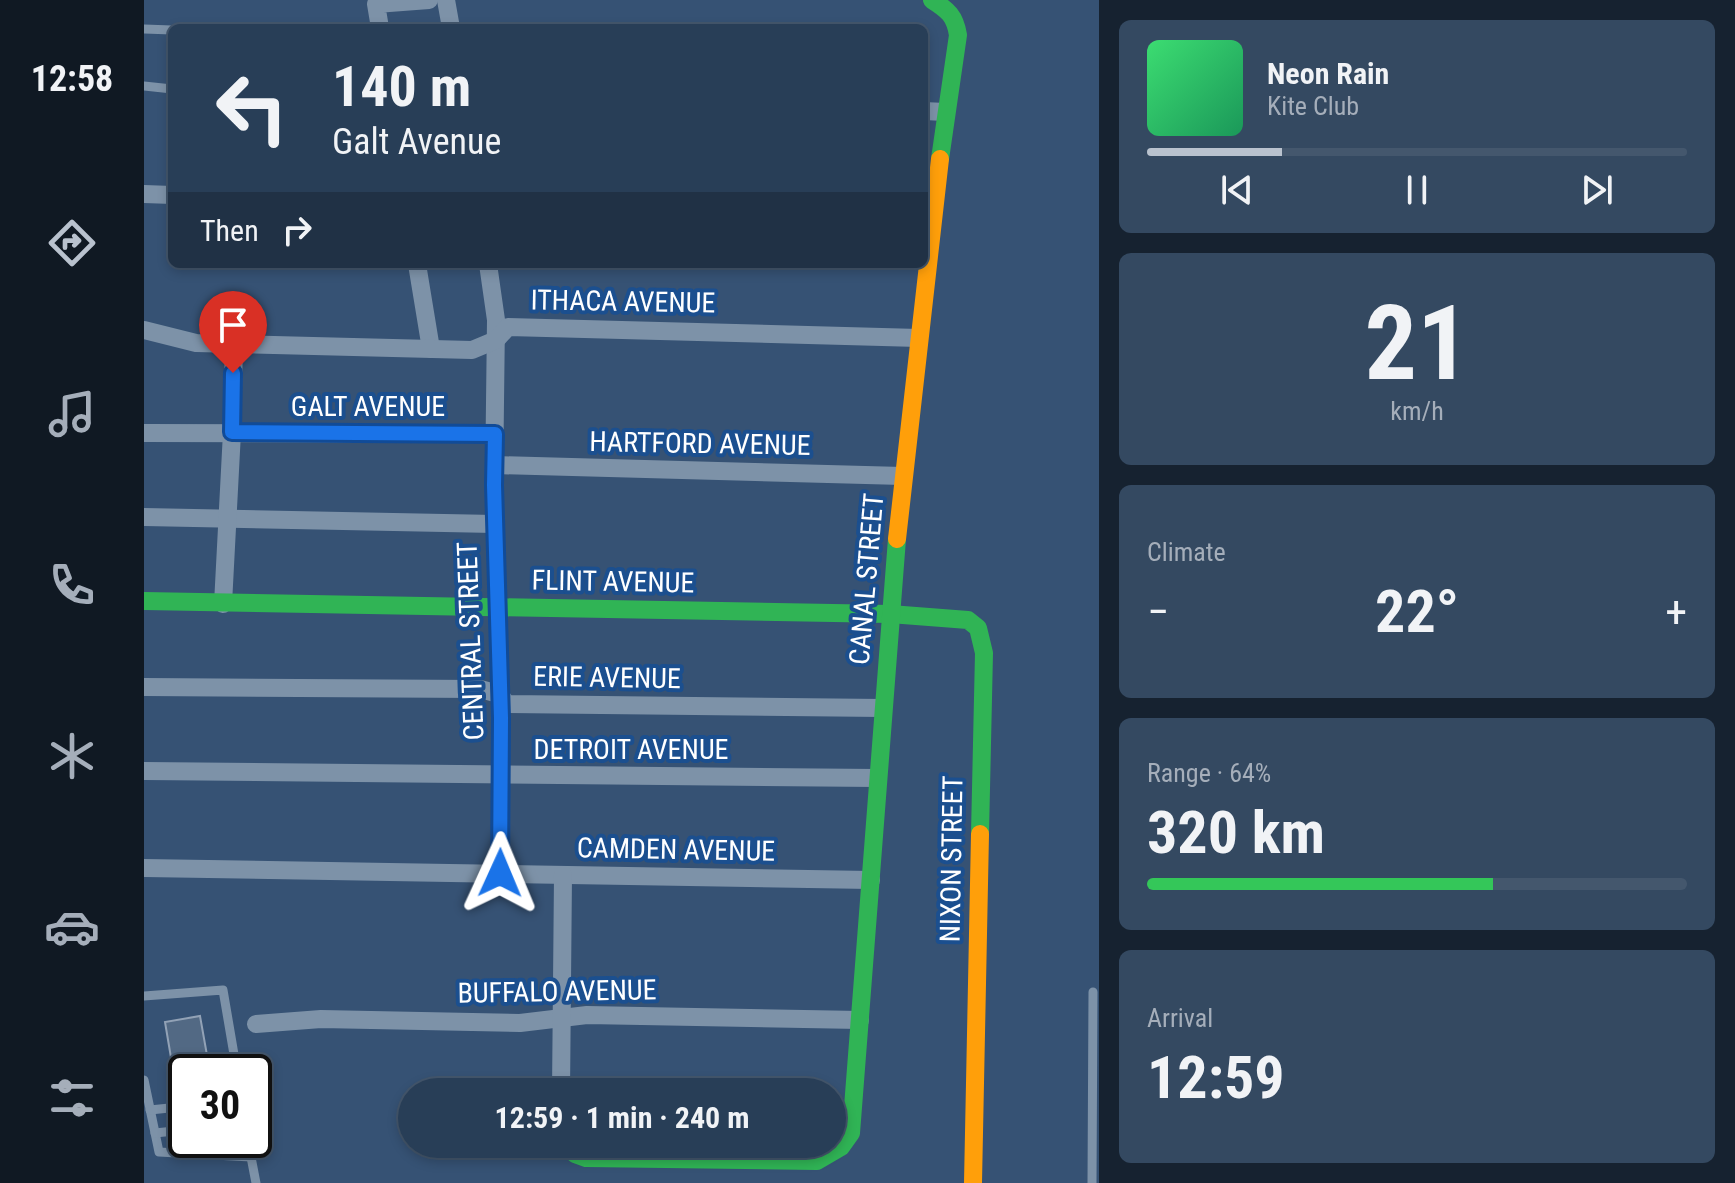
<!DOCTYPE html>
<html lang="en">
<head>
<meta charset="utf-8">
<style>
	body { margin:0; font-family:"Roboto Condensed",sans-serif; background:#344961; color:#f1f3f6; height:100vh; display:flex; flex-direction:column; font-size:30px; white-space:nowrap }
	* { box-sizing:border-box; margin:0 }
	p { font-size:26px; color:#a5aeba }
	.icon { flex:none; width:44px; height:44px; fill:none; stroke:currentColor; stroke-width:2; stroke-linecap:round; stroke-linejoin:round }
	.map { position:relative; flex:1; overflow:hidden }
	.details { display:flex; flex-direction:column; gap:20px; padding:20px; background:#162230; width:636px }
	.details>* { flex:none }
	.top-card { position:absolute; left:24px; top:24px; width:760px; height:244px; border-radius:12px; box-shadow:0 4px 12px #0003,0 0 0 2px #44576d; background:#283e57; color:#f1f3f6; overflow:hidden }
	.speed { position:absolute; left:24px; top:1054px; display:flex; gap:16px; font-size:40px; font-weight:700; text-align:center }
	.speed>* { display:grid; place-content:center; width:104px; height:104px; border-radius:50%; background:#283e57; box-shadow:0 4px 12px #0003,0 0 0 2px #44576d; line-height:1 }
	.speed .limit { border:4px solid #111; border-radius:12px; background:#fff; color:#111 }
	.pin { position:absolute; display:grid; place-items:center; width:68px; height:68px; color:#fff; margin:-82px -34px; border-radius:50% 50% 50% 0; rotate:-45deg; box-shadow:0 0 8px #0007 }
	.pin .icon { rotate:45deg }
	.me { position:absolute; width:88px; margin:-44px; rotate:1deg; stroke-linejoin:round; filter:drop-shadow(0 0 6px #0008) }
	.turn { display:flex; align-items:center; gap:28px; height:168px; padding:0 32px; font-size:36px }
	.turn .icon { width:104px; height:104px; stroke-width:2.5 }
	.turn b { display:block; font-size:56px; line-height:68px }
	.then { display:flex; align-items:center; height:76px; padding:0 32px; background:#0003; gap:16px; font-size:30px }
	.big { font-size:60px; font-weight:700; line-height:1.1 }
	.details .tile { flex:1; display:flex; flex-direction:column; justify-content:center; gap:12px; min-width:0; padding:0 28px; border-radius:12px; background:#344961 }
	.details .dial { align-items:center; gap:0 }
	.dial b { font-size:104px; line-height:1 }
	.song { display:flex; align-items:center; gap:24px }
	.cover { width:96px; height:96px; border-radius:12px; background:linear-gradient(135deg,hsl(140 70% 55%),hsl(150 70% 35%)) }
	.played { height:8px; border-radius:4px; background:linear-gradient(90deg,#b9c2ce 25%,#44576d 25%) }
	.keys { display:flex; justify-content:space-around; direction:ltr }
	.heat { display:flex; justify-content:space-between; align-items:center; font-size:44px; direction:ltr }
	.charge { height:12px; border-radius:6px; background:linear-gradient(90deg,#34c759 64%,#44576d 0) }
	.trip { position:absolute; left:254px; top:1078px; width:448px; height:80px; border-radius:40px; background:#283e57; box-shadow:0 4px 12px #0003,0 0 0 2px #44576d; font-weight:700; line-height:80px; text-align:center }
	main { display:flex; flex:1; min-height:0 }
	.dock { display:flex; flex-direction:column; width:144px; justify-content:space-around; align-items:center; background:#101923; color:#a5aeba }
	.dock .icon { width:56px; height:56px }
	.dock .on { color:#b9c2ce }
	.dock b { font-size:36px; color:#f1f3f6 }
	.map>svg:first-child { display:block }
</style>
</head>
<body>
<main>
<nav class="dock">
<b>12:58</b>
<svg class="icon on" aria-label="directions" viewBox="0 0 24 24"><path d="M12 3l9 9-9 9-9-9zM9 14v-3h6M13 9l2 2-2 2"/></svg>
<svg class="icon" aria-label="music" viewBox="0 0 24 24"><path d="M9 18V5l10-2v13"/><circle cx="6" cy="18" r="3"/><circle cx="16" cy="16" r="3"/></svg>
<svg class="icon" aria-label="phone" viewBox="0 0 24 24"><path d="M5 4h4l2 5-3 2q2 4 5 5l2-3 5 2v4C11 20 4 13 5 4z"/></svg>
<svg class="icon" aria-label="climate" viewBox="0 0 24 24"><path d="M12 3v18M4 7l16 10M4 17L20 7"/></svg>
<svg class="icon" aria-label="car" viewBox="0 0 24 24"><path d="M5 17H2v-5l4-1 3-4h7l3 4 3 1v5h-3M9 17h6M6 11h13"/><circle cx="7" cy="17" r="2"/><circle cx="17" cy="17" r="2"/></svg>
<svg class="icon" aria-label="filters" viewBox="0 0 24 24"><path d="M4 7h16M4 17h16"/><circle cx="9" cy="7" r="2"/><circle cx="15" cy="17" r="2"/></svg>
</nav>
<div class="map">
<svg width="955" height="1183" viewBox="0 0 955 1183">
	<rect width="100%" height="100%" fill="#365274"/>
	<path fill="#526984" stroke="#92a2b6" stroke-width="2" d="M56 1016 66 1072H42V1140L77 1141 42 1147 21 1022Z"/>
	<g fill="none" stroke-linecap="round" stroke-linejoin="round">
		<g stroke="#7d92a8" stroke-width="9">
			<path d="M0 29 28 30"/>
			<path d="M0 86 28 89"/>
			<path d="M0 996 79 990 93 1072"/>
			<path d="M0 1080 15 1152 107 1157 104 1140"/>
			<path d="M6 1110 35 1107"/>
			<path d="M11 1133 40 1130"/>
			<path d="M107 1157 112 1183"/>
			<path d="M948 1183 949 992"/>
		</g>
		<g stroke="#7d92a8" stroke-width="18">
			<path d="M302 0 307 28"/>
			<path d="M236 28 232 4 285 0"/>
			<path d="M780 111 801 112"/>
			<path d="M0 194 28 195"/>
			<path d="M273 264 287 349"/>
			<path d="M344 264 352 320 350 485 357 718 356 873"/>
			<path d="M0 330 52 343 328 350 352 340 364 327 775 338"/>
			<path d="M0 433 351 434"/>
			<path d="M351 465 759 476"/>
			<path d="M0 517 351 524"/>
			<path d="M79 604 88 432 90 343"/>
			<path d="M0 687 336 689 355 694 363 704 739 708"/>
			<path d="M0 771 733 778"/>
			<path d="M0 868 727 880"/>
			<path d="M112 1024 177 1019 376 1023 443 1015 716 1020"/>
			<path d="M417 1092 419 875"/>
		</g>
		<g stroke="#30b455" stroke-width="18">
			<path d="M788 0C804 10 811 16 814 35L796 159"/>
			<path d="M0 601 746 614 824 620 834 628 840 653 836 834"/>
			<path d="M421 1144 431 1154 442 1158 673 1161 697 1147 707 1133 753 539"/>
		</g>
		<g stroke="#ff9f0a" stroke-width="18">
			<path d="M753 539 796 159"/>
			<path d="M829 1183 836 834"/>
		</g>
	</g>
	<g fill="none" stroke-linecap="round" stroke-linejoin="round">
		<defs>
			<path id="route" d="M89 373 88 432 351 434 350 485 357 718 356 873"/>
		</defs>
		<use href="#route" stroke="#114b97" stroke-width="20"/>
		<use href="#route" stroke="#1a73e8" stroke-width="14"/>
	</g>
	<g text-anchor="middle" stroke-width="8" stroke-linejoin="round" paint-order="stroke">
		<g font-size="28" fill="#fff" stroke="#1b4f8f">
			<text transform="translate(479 301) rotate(1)" y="10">ITHACA AVENUE</text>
			<text x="224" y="416">GALT AVENUE</text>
			<text transform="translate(556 443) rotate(1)" y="10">HARTFORD AVENUE</text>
			<text transform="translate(722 579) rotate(-85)" y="10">CANAL STREET</text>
			<text transform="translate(469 581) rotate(1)" y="10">FLINT AVENUE</text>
			<text transform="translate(326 641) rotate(-92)" y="10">CENTRAL STREET</text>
			<text transform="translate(463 677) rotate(1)" y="10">ERIE AVENUE</text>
			<text x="487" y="759">DETROIT AVENUE</text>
			<text transform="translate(532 849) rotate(1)" y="10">CAMDEN AVENUE</text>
			<text transform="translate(807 859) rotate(-89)" y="10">NIXON STREET</text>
			<text transform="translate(413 991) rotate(-1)" y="10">BUFFALO AVENUE</text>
		</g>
	</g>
</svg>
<div class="speed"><div class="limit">30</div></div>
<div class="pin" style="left:89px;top:373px;background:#d93025"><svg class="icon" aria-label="arrive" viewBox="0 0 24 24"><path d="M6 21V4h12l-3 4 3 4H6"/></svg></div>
<svg class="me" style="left:356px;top:873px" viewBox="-20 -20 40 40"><path d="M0-17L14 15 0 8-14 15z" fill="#1a73e8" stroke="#fff" stroke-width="4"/></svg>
<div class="trip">12:59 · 1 min · 240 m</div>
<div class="top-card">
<div class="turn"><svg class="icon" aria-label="left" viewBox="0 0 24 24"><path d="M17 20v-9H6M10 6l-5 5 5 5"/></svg><div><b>140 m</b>Galt Avenue</div></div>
<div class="then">Then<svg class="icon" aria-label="right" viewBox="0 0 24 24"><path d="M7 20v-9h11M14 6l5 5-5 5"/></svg></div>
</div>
</div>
<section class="details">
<div class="tile">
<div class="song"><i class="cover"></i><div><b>Neon Rain</b><p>Kite Club</p></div></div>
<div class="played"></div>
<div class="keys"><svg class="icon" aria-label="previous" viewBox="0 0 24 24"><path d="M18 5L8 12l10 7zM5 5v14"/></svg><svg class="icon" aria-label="pause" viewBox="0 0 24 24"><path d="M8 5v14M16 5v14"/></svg><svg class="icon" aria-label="next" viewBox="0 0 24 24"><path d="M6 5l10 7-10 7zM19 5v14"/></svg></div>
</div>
<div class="tile dial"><b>21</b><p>km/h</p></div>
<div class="tile"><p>Climate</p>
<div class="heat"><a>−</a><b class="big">22°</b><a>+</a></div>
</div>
<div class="tile"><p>Range · 64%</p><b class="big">320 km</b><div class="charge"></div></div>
<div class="tile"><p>Arrival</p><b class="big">12:59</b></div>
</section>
</main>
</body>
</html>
